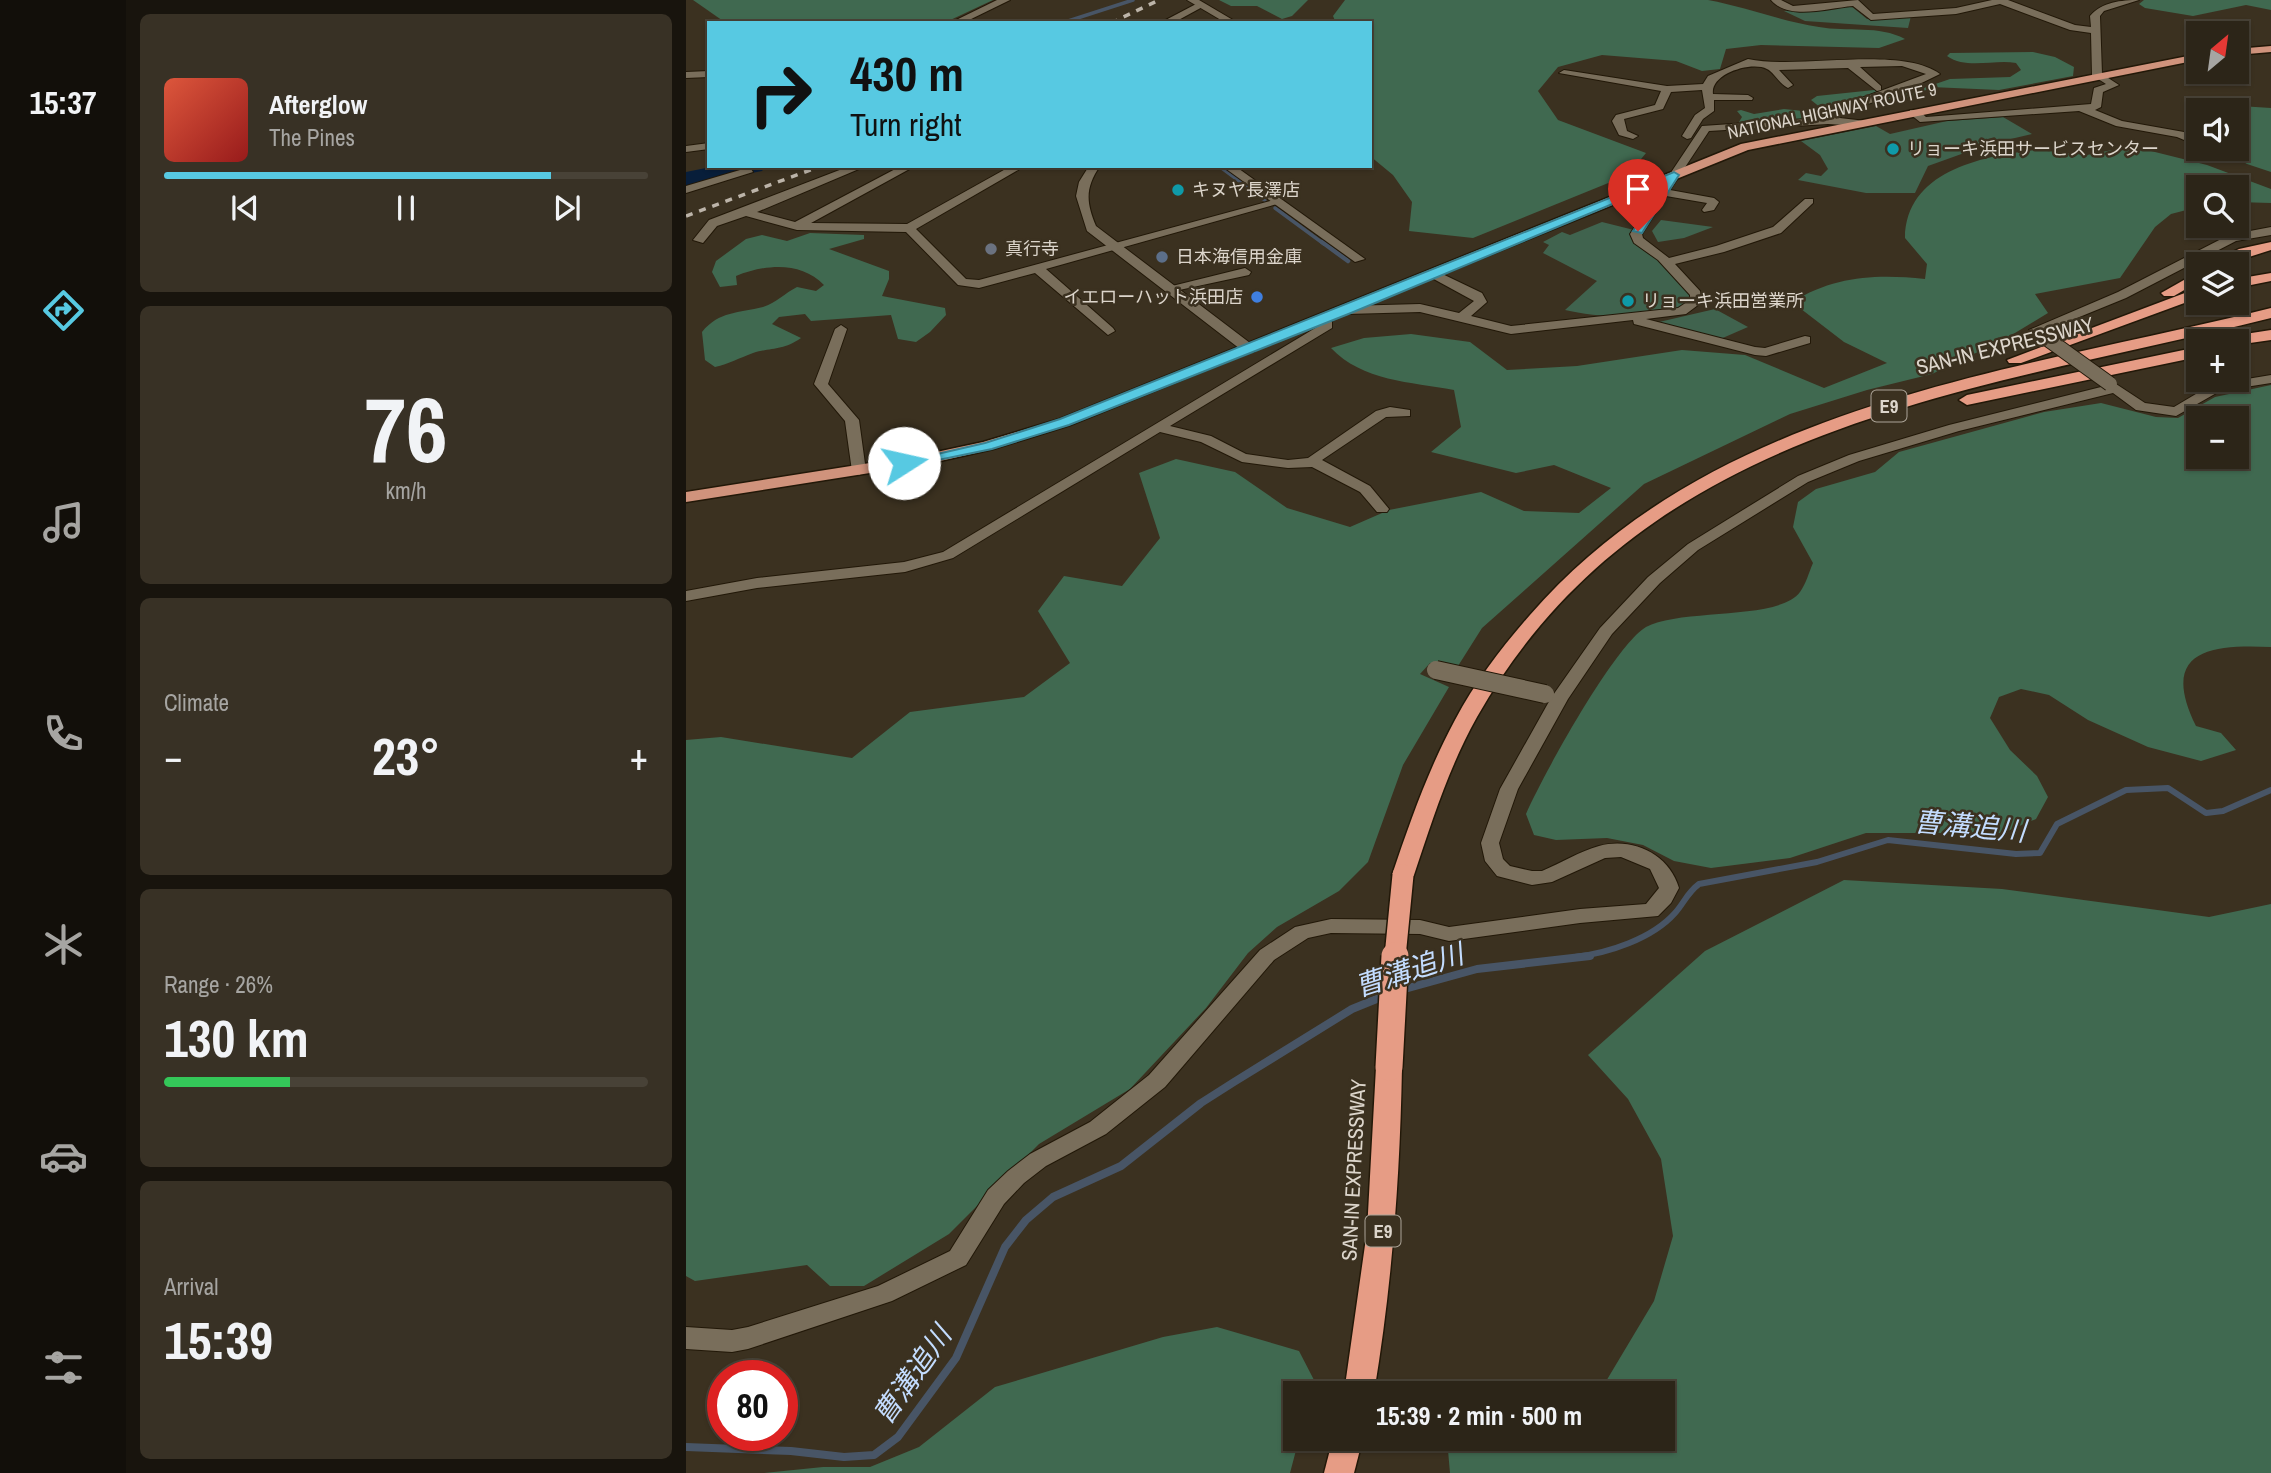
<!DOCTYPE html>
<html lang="en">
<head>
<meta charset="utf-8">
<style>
	body { margin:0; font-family:"Archivo Narrow","Noto Sans JP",sans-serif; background:#383125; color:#f1f3f6; height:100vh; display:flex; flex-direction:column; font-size:26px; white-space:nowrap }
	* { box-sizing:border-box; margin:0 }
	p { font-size:23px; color:#a6a5a2 }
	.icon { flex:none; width:38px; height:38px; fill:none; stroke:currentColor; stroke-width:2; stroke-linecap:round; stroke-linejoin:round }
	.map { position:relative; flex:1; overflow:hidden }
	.details { display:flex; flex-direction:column; gap:14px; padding:14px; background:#18140d; width:560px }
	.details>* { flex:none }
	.guide { position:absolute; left:21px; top:21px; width:665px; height:147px; border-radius:0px; box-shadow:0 2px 5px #0004,0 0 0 2px #484237; background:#57c9e2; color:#111; overflow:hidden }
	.needle { width:46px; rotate:29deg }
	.fabs { position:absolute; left:1500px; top:21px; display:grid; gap:14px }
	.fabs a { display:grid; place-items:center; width:63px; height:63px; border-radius:0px; background:#2c2518; box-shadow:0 2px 5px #0004,0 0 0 2px #484237; font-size:35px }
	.speed { position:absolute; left:21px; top:1360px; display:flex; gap:14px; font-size:35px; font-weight:700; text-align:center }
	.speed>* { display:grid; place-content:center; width:91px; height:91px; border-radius:50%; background:#2c2518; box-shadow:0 2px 5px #0004,0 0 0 2px #484237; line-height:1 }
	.speed .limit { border:10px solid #d22; background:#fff; color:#111 }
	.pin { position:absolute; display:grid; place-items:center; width:60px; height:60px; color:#fff; margin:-72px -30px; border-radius:50% 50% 50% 0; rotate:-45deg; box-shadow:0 0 7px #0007 }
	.pin .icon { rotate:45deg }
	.me { position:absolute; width:77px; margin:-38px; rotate:80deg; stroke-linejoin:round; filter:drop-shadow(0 0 5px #0008) }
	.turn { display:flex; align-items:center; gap:24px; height:147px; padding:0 28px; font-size:32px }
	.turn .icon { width:91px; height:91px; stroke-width:2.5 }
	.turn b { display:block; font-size:49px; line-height:60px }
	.big { font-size:52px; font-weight:800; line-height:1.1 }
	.details .widget { flex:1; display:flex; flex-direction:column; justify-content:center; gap:10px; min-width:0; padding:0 24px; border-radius:10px; background:#383125 }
	.details .dial { align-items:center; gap:0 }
	.dial b { font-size:91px; line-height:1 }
	.song { display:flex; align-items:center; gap:21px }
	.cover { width:84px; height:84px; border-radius:10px; background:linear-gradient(135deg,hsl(10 70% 55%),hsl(0 70% 35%)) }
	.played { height:7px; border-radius:4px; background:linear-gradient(90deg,#57c9e2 80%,#484237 80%) }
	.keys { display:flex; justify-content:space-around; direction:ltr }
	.heat { display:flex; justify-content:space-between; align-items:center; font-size:38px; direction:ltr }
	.charge { height:10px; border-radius:5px; background:linear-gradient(90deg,#34c759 26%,#484237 0) }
	.trip { position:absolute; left:597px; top:1381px; width:392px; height:70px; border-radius:0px; background:#2c2518; box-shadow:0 2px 5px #0004,0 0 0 2px #484237; font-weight:800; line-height:70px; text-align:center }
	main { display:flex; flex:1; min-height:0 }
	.tab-bar { display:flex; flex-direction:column; width:126px; justify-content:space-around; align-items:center; background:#120f0a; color:#a6a5a2 }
	.tab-bar .icon { width:49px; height:49px }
	.tab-bar .on { color:#57c9e2 }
	.tab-bar b { font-size:32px; color:#f1f3f6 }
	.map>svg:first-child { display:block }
</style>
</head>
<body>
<main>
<nav class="tab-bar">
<b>15:37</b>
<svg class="icon on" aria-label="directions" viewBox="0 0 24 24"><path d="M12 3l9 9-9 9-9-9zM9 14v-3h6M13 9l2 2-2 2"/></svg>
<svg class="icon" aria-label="music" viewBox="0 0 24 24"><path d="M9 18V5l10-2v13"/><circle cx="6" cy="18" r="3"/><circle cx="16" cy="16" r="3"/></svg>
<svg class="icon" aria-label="phone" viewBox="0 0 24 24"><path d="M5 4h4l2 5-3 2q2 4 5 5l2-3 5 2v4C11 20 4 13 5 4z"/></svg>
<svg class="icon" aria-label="climate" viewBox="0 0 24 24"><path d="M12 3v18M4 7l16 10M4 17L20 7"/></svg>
<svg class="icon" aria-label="car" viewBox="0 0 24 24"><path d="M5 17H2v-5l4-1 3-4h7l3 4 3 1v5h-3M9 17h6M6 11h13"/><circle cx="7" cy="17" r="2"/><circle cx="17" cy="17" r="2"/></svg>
<svg class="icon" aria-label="filters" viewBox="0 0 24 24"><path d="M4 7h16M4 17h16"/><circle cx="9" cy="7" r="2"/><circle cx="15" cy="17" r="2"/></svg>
</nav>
<section class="details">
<div class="widget">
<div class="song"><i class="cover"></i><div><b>Afterglow</b><p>The Pines</p></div></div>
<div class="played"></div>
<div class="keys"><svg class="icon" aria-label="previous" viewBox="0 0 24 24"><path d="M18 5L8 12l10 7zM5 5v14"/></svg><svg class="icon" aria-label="pause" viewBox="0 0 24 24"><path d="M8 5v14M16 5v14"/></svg><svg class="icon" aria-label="next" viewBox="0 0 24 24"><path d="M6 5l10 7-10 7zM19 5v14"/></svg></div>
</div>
<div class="widget dial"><b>76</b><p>km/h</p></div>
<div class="widget"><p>Climate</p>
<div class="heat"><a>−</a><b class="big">23°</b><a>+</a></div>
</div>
<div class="widget"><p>Range · 26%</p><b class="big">130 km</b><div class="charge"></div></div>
<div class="widget"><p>Arrival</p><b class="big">15:39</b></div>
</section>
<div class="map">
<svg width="1585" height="1473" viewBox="0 0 1585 1473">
	<rect width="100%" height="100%" fill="#3b3120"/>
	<g fill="#40634e">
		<path d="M1165 6 1181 19 1225 16 1222 28 1119 21 1098 11Z"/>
		<path d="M1317 117 1346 134 1278 150 1281 152 1242 166 1229 193H1180L1112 180 1120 173 1135 176 1142 169 1134 155 1115 141 1190 126 1204 134 1261 121Z"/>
		<path d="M975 220 1027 227 998 238 972 242 966 231Z"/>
		<path d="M916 222 952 231 949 240 973 255 1010 302C981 322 912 318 879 310L911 281 857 253 863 245 857 242 876 232 884 235Z"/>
		<path d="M1029 309 1062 327 1032 340 973 322Z"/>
	</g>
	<g fill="#406950" fill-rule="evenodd">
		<path d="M7 0H307L258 23H40Z"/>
		<path d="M533 0H622L606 16 596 19 571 6H545Z"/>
		<path d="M659 0H1022C1060 7 1095 21 1133 27 1161 32 1193 25 1219 39L1193 48 1075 45 1040 49 1034 69 1016 71 990 61 916 55 872 67 852 91 872 120 960 153 942 175 787 238 723 231 726 202 707 175 684 156V23H650L647 16Z"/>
		<path d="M1458 0H1585V10L1560 5 1507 16 1459 8 1453 4Z"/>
		<path d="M1347 52 1369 57 1388 67 1387 76 1313 90 1245 87 1228 97 1199 99 1139 120 1053 122 1056 117 1051 111 1055 110 1068 114 1098 109 1117 111 1135 108 1125 100 1131 96 1207 88 1226 92 1264 79 1324 77 1335 70 1330 63C1308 59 1281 70 1261 56L1264 53Z"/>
		<path d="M1554 106 1585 108V172L1561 164 1535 149H1550V110H1542Z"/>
		<path d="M1351 150 1401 155 1426 150 1465 151 1521 165 1585 189V203L1551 202 1550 187H1512V207L1485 214 1469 227 1434 278 1349 294 1362 313 1319 339 1246 374 1181 390 1104 414 958 484 796 628 772 666 744 663 734 674 763 687 717 765 682 862 653 891 591 927 562 953 520 1008 444 1089 353 1144 263 1234 178 1286H144L121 1265 9 1281 0 1276V740L35 737 166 758 224 712 338 697 384 663 352 611 378 576 436 586 474 538 453 473 490 459 549 472 601 508 664 527 703 510 795 492 838 511 893 513 925 488 868 465 830 473 745 452 775 427 768 390C725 382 676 381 645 348L678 338 725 334 784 342 821 370 891 366 996 350 1059 355 1138 388 1201 363 1158 342 1106 302C1149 276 1190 274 1239 279L1241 264 1219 238C1220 171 1296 156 1351 150Z"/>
		<path d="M124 233 178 235V239L143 249 203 271V279L196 296 259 308 260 315 244 332 230 342 212 339 205 315 125 321 119 314 93 317 86 324 115 338C96 351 87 347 67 353 53 358 43 364 29 367L19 360 16 332C33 311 53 313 77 307 90 303 99 293 111 287L130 291 138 285C115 261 80 264 50 276L51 285 34 287 26 272 30 261 60 239 76 235 101 241Z"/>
		<path d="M1585 385V647C1523 644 1473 651 1510 726L1535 733 1550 750 1515 761 1462 747 1402 720 1363 695 1335 689 1313 697 1304 718 1324 750 1351 776 1362 797 1350 819 1317 833H1180L1104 858 1025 868 988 861 957 845 921 838 870 840 848 835 840 814C856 777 928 646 960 627 994 608 1093 621 1114 592 1120 584 1123 572 1127 563L1107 527 1112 502 1130 489 1189 472 1213 452 1358 412 1415 403 1470 417 1492 418 1529 397ZM1512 418H1550V457H1512Z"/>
		<path d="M1158 880 1316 889 1523 917 1585 904V1473H764L761 1439 976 1438V1393H913L968 1301 987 1236 975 1159 942 1099 902 1055 1019 951Z"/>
		<path d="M531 1327 613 1351 628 1380 625 1393H609V1438L613 1439 604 1473H78L137 1467H184L233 1447 309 1387 477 1337Z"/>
	</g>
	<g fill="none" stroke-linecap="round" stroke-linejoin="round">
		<g stroke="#485566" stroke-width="3.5">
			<path d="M376 23 447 0"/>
			<path d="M533 166 579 200"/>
			<path d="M589 208 638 244"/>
		</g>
		<path stroke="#485566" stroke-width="4.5" d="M636 242 662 261"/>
		<path stroke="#485566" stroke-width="6" d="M889 957C922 953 966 939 989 913 998 903 1001 893 1013 884L1131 862 1202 840 1330 854 1354 853 1371 824 1440 790 1482 788 1520 813 1537 811 1585 790"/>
		<g stroke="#485566" stroke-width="8">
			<path d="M715 990 791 969 904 956"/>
			<path d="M0 1447 105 1451 158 1457 188 1455 212 1437 270 1358 319 1247 340 1220 367 1197 435 1166 515 1103 548 1082 666 1009 698 996"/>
		</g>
		<path fill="#081e3a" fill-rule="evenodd" d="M30 166H80L76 171 0 186V172Z"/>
		<defs>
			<g id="minor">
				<path d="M311 0H324L277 23H264Z"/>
				<path d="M1085 0H1095L1107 6 1172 0 1187 14 1270 8 1306 0H1322L1389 25 1405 27 1404 16C1416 2 1435 0 1453 0L1418 11 1414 16 1416 74 1433 85 1417 92 1415 107 1409 110 1436 121 1498 132 1508 139 1503 142 1491 137 1430 126 1393 111 1234 122 1224 114V110H1232L1240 117 1405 104 1408 88 1420 84 1406 75 1405 33 1384 30 1314 4 1270 14 1185 20 1167 6C1142 8 1103 21 1085 0Z"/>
				<path d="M512 3 520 5 487 23H474Z"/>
				<path d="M1062 59C1114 70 1214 45 1254 74L1219 91 1145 117 1180 121V125L1176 126 1142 124 1023 131 984 190 1028 198 1033 202 1028 210 1018 212 1016 210 1021 203 980 196 956 234 957 238 983 258 1030 246 1087 227 1119 199H1127V203L1095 233 1038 252 989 264 1014 291 1016 302 1000 314 960 319 1069 347 1079 348 1119 336 1124 337V343L1080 356 1069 355 948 324 947 320 825 334 734 312 661 314 655 310 661 306 734 304 773 313 788 301 744 277V271L748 270 796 293 801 302 785 316 825 326 992 308 1004 300V295L972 260 948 243 944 234 1016 126 1135 118 1138 112 1240 74 1216 66 1174 67 1195 86V90L1191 91 1162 68 1093 70 1107 85 1102 88C1093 84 1089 73 1081 69 1065 61 1024 74 1027 94L1062 95 1067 98 1066 100H1028V111L1017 119 1005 138 1001 139 996 136 1009 115 1019 108 1016 90 985 92 977 109 938 119 941 131 952 136 947 139 933 135 926 121 930 115 969 105 975 91 873 73 878 70 981 86 1017 84 1022 76Z"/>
				<path d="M23 71V77L0 78V72Z"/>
				<path d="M23 143V149L0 152V146Z"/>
				<path d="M52 166H63L67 172 0 193V186L54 170Z"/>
				<path d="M164 166H180L71 212 109 222 215 166H229L125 223 221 224 325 166H339L230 229 280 279 293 280 588 200 598 202 360 269 427 328 429 331 422 335 349 273 293 288 272 285 220 232 111 230 60 216 31 226 17 243 7 240 23 220Z"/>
				<path d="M1585 227V235L1550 241 1440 298 1359 331 1363 335 1361 338H1351L1343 330 1432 292 1543 235Z"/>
				<path d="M559 268 565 272 563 275 484 292 478 288Z"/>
				<path d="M641 321 646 322V328L484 426 525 436 560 454 602 460 622 458 690 411 704 407 724 410V416L700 417 636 460 684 486 703 509 701 512H691L674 492 626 467 602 468 556 462 515 442 474 432 267 558 219 572 71 588 0 601V591L71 578 218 562 257 552Z"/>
				<path d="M155 325 161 329 142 384 173 420 180 471 173 475 166 471 159 421 128 384 149 329Z"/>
				<path d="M1585 375V383L1534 391 1490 416 1450 410 1427 393 1273 431 1173 461 1122 482 1012 550 974 583 926 634 882 699 832 789 813 843 817 859 824 866 846 871H856C875 863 894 851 913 846 947 837 983 854 993 888L985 903 972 916 894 923 763 941 734 934 645 933 622 938 588 960 479 1087 420 1134 360 1166 338 1183 318 1204 280 1265 206 1301 62 1349 46 1352 0 1349V1327L46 1330 62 1327 192 1286 264 1251 302 1190 322 1171 344 1154 404 1122 463 1075 574 950 609 927 645 919 734 920 763 927 894 909 960 904 973 888 964 869 935 857 919 858 866 882 846 885 811 876 799 861 795 843 814 789 865 698 914 628 962 577 1002 544 1112 476 1163 455 1263 425 1419 386V381L1424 380 1459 403 1488 407 1525 385Z"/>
			</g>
			<g id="tertiary">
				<path d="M501 0H513L552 23H540Z"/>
				<path d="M403 166H414C399 188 400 202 410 226L568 346V352H558L401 231 390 196 393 182Z"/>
				<path d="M536 166H549L679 259 669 262Z"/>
			</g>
			<g id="trunk">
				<path d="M1585 46V52L1550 55V49Z"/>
				<path d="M1512 54V60L1062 150 384 425 307 449 241 464 0 502V492L241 454 297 442 374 419 1055 144Z"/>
			</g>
			<g id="motorway">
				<path d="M1585 242V250L1541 264H1522L1553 249Z"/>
				<path d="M1512 272V282L1488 296H1478L1475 293Z"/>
				<path d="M1585 273V281L1550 288V279Z"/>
				<path d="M1512 288V298L1335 363H1323L1321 360Z"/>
				<path d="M1585 308V318C1289 392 958 421 791 717 763 767 746 821 728 875L725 881H709L706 875C724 822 742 770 769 720 789 682 816 647 844 615 1030 401 1326 373 1585 308Z"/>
				<path d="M1585 330V340L1550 345V341H1538L1546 336Z"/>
				<path d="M1512 347V357L1281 405 1273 400 1281 395Z"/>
				<path d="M703 1057 712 1060 716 1067C714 1177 706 1285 688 1393H658L681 1231 690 1067 694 1060Z"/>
				<path d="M647 1438H677L668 1473H638Z"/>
			</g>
		</defs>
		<use href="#minor" stroke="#221808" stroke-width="2"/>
		<use href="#tertiary" stroke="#221808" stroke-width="2"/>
		<use href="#trunk" stroke="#221808" stroke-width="3"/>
		<use href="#motorway" stroke="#221808" stroke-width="3"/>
		<use href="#minor" fill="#796e5b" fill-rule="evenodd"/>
		<use href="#tertiary" fill="#796e5b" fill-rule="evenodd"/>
		<use href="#trunk" fill="#d0937c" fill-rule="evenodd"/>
		<use href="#motorway" fill="#e69c85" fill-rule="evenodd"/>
		<g stroke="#bcb4a9" stroke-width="3.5" stroke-dasharray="7 7" stroke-linecap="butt">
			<path d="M425 23 473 0"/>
			<path d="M0 216 135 166"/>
		</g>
		<defs>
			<path id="minor-bridge-far1" d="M1356 335 1424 384"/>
			<path id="minor-bridge" d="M750 670 859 694"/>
			<path id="motorway-bridge-far1" d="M709 957 717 875"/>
			<path id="motorway-bridge" d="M703 1067 709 956"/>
		</defs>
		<use href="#minor-bridge-far1" stroke="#221808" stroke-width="16" stroke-linecap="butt"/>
		<use href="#minor-bridge" stroke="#221808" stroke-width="20" stroke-linecap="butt"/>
		<use href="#motorway-bridge-far1" stroke="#221808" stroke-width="24" stroke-linecap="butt"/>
		<use href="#motorway-bridge" stroke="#221808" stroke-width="30" stroke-linecap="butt"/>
		<use href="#minor-bridge-far1" stroke="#796e5b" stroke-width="14"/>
		<use href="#minor-bridge" stroke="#796e5b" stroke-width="18"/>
		<use href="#motorway-bridge-far1" stroke="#e69c85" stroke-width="21"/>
		<use href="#motorway-bridge" stroke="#e69c85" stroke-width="27"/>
	</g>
	<path fill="#57c9e2" stroke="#398393" stroke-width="2" d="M988 172 993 175 956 233 947 231 977 183 665 313 383 425 306 449 218 467 212 463 299 443 374 419Z"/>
	<g fill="#0f9aa8" stroke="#3b3120" stroke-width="2.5">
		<circle cx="1207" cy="149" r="7"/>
		<circle cx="492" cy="190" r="7"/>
		<circle cx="942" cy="301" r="7"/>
	</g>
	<circle fill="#6b7280" stroke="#3b3120" stroke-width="2.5" cx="305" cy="249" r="7"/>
	<circle fill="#5c6f8a" stroke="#3b3120" stroke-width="2.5" cx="476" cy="257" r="7"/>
	<circle fill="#3f7fe0" stroke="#3b3120" stroke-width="2.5" cx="571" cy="297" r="7"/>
	<g text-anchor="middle" stroke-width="5" stroke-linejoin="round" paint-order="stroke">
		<g font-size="18" fill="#dcd5cb" stroke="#3b3120">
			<text transform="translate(1146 111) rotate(-12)" y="6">NATIONAL HIGHWAY ROUTE 9</text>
		</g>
		<g font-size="18" fill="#dcd5cb" stroke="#3b3120" text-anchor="start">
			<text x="1221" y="155">リョーキ浜田サービスセンター</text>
			<text x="506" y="196">キヌヤ長澤店</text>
			<text x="319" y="255">真行寺</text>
			<text x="490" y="263">日本海信用金庫</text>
			<text x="557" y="303" text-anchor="end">イエローハット浜田店</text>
			<text x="956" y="307">リョーキ浜田営業所</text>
		</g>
		<g fill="#3b3120" stroke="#aca498" stroke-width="2">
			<rect x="1185.5" y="390.5" width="35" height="31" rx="5"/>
			<rect x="679.5" y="1215.5" width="35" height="31" rx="5"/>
		</g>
		<g font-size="19" font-weight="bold" fill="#dcd5cb">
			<text x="1203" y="413">E9</text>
			<text x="697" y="1238">E9</text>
		</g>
		<g font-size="21" fill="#dcd5cb" stroke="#3b3120">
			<text transform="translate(1319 346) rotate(-14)" y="7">SAN-IN EXPRESSWAY</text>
			<text transform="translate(668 1170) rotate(-87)" y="7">SAN-IN EXPRESSWAY</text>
		</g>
		<g font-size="28" font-style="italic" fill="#c3dcfe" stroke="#3b3120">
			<text transform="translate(1284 826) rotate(5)" y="10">曹溝追川</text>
			<text transform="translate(723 970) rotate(-18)" y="10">曹溝追川</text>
			<text transform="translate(226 1375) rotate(-55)" y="10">曹溝追川</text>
		</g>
	</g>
</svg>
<div class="fabs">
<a><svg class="needle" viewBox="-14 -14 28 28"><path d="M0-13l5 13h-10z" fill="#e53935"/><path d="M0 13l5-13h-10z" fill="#a6a5a2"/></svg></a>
<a><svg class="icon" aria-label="sound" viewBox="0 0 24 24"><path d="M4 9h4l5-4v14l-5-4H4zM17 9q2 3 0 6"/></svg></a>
<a><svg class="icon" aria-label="search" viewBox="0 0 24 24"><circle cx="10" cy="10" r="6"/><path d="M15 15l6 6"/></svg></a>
<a><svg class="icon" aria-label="layers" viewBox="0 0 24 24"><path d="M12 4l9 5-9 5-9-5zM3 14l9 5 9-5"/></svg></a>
<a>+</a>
<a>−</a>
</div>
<div class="speed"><div class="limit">80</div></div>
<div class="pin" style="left:952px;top:231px;background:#d93025"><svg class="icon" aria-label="arrive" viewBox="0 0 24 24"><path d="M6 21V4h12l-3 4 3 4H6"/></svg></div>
<svg class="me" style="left:218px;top:463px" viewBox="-20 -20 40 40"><circle r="19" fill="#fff"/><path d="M0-13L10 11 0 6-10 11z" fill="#57c9e2"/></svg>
<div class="trip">15:39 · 2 min · 500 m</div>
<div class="guide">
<div class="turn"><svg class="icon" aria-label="right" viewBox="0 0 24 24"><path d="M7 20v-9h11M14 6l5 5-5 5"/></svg><div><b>430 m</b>Turn right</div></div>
</div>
</div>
</main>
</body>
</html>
